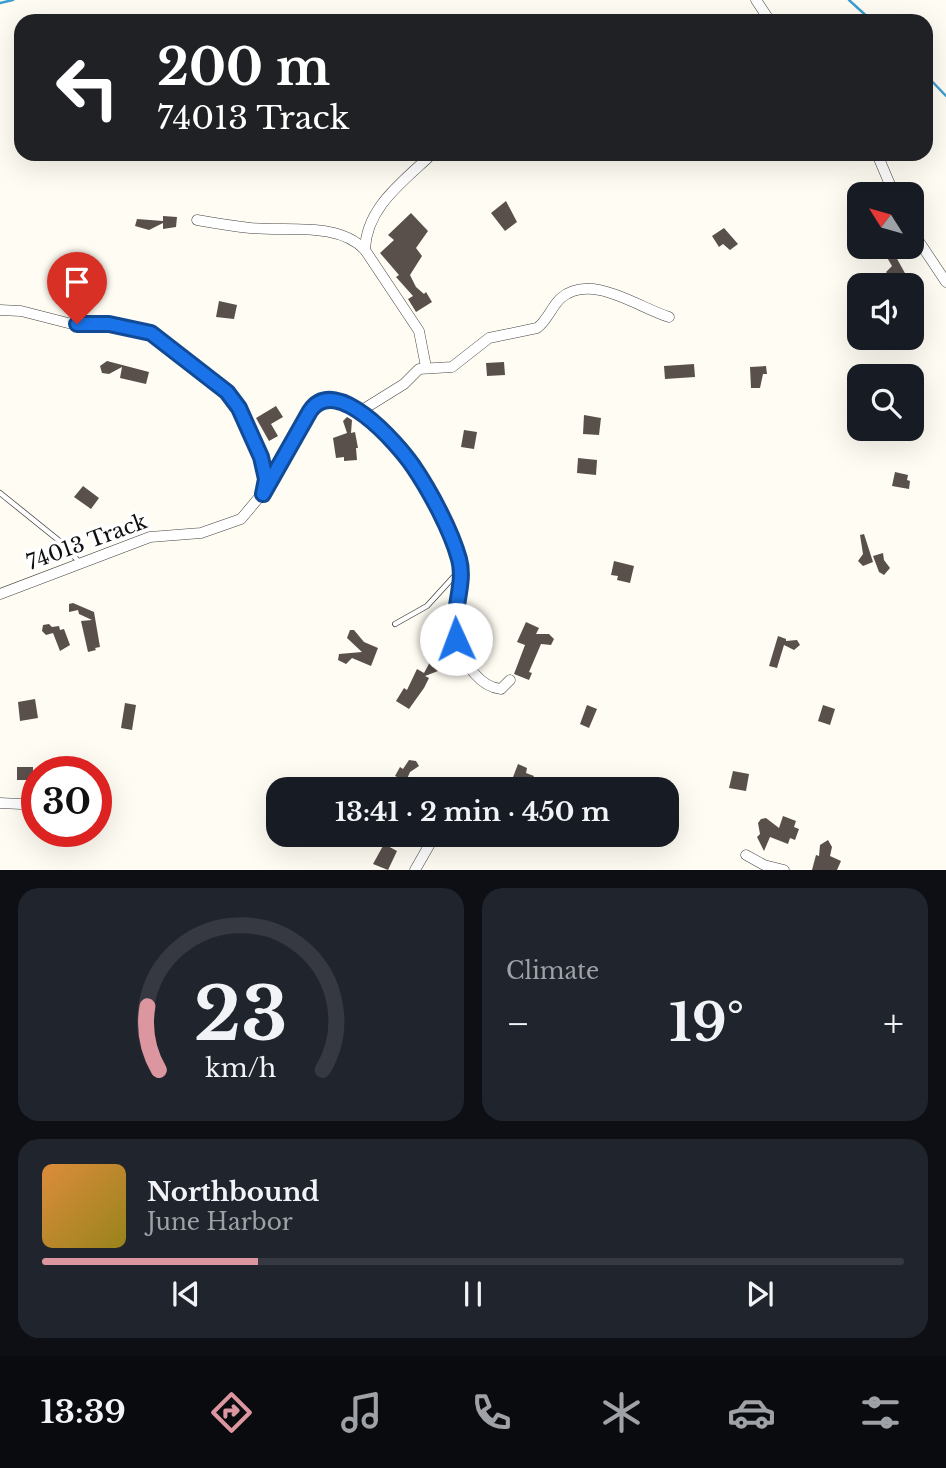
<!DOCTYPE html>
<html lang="en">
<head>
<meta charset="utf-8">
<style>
	body { margin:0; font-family:"Libre Baskerville",serif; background:#20242c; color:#f1f3f6; height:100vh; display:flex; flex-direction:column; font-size:26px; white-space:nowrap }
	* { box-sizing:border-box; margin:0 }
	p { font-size:23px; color:#9ea1a6 }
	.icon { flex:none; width:38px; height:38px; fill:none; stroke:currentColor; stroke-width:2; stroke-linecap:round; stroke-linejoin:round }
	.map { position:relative; height:870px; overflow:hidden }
	.details { display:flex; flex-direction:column; gap:18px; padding:18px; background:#0d0f14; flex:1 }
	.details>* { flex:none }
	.guide { position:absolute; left:14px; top:14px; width:919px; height:147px; border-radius:21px; box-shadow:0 7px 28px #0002; background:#202124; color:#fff; overflow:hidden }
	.needle { width:46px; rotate:307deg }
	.buttons { position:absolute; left:847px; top:182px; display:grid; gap:14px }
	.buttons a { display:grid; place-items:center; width:77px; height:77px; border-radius:14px; background:#171b24; box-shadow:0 7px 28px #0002; font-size:35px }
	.speed { position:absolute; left:21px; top:756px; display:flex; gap:14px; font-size:35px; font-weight:700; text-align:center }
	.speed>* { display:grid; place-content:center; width:91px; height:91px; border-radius:50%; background:#171b24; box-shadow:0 7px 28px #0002; line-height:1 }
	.speed .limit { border:10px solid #d22; background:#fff; color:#111 }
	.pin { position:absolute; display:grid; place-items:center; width:60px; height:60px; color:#fff; margin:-72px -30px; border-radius:50% 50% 50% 0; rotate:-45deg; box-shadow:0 0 7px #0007 }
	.pin .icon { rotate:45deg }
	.me { position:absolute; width:77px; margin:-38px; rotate:358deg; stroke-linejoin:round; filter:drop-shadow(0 0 5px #0008) }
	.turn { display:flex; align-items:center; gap:24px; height:147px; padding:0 28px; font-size:32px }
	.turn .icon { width:91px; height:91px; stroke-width:2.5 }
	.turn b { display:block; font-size:49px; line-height:60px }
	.big { font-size:52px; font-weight:700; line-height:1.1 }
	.details .widget { flex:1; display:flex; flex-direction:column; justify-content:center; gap:10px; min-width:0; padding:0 24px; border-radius:21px; background:#20242c }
	.details .dial { align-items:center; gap:0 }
	.dial svg { height:182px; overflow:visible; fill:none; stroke:#363941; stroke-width:7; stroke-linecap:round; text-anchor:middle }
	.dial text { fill:#f1f3f6; stroke:none }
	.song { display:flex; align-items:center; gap:21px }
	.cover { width:84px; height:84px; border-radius:10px; background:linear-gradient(135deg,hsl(30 70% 55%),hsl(50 70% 35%)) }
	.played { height:7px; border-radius:4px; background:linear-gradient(90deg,#dc96a0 25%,#363941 25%) }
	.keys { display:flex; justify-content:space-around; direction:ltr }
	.heat { display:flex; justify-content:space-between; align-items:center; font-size:38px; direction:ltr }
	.details .tiles { flex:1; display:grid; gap:18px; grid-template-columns:1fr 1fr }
	.widget:last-child { grid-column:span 2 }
	.trip { position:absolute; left:266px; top:777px; width:413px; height:70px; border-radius:21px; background:#171b24; box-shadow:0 7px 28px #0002; font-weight:700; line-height:70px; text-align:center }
	.tabs { display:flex; height:112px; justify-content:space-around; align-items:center; background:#090b0e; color:#9ea1a6 }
	.tabs .icon { width:49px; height:49px }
	.tabs .current { color:#dc96a0 }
	.tabs b { font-size:32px; color:#f1f3f6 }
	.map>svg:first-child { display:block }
</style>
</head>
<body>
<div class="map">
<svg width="946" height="870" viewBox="0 0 946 870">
	<rect width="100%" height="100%" fill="#fffcf3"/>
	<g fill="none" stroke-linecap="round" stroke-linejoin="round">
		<g stroke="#3d9ecf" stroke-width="2.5">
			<path d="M849 0 872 21"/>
			<path d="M0 3 13 0"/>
			<path d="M926 75 946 96"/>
		</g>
	</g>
	<g fill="#59504c">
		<path d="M506 201 517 222 505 231 491 213Z"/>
		<path d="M411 213 428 231 416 248 422 256 410 275 416 287 424 294 426 292 432 302 416 312 408 299 413 296 396 277 399 275 380 253 394 240 388 235Z"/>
		<path d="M163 216 177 217 176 227 163 229V223L149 230 135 226 137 219 163 221Z"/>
		<path d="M724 228 738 244 730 250 723 244 719 247 712 236Z"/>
		<path d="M898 247 902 254 896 257 906 275 890 277 886 272 892 266 885 254Z"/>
		<path d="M219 301 237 305 234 319 216 317Z"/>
		<path d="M107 361 149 372 146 384 120 378 122 367 109 374 102 373 100 366Z"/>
		<path d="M504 362 505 375 487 376 486 363Z"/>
		<path d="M694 364 695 377 665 379 664 366Z"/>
		<path d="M766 366 767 374H763L760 388H751L750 367Z"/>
		<path d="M276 406 283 417 271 424 278 436 269 441 256 418Z"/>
		<path d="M584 415 601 418 599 435 583 434Z"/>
		<path d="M347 417 352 420 351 433 355 432 358 448H356L357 460 344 461V457L336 458 333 438 347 433 343 421Z"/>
		<path d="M464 430 477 432 474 449 461 447Z"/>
		<path d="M578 458 597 460 596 475 577 473Z"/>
		<path d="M895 472 908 475 907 480 910 481 909 489 892 486Z"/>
		<path d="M83 486 99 498 91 509 74 497Z"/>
		<path d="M864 534 873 562 863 566 858 561 863 554 860 535Z"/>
		<path d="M883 553 884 560 890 568 884 575 879 572 873 556Z"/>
		<path d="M614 561 634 566 630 583 617 580 618 576 611 575Z"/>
		<path d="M73 603 94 612 100 647 95 648 96 650 88 652 81 621 92 620 79 614 78 610 69 612V604Z"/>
		<path d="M526 622 539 628 536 634H549L554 639 551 645 541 644 529 672 532 673 529 680 514 674 525 645 517 642Z"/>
		<path d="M49 624 52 627 59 626 60 630 64 629 70 645 60 651 53 633 46 635 42 631 43 625Z"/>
		<path d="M350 630H354L364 642 378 648 371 666 352 658 346 664 338 660 339 654 362 652 347 638Z"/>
		<path d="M778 636 786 639V641L797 640 800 645 794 650 784 645 777 668 769 666Z"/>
		<path d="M430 662 437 664 438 671 425 676 429 678 424 688 409 709 396 701 404 688 407 690 417 669 424 673Z"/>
		<path d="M35 699 38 718 20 721 18 702Z"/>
		<path d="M125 703 136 705 132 730 121 728Z"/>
		<path d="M587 705 597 709 589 728 580 724Z"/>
		<path d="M823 705 835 709 830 725 818 721Z"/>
		<path d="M409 760 416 761 419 766 410 772 406 781 395 776 400 767 403 769Z"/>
		<path d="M518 764 527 768 526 773 534 776 526 789 510 785Z"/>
		<rect x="17" y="767" width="16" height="13"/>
		<path d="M733 771 749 774 746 791 729 788Z"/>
		<path d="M783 816 796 821 794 827 799 829 795 840 790 838 788 844 770 837 764 851 757 837 760 834 758 823 761 819 766 818 779 828Z"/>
		<path d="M828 840 832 847 830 856 841 861 837 870H812L816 855 819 856 820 845Z"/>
		<path d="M384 844 397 851 388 870 373 864Z"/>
	</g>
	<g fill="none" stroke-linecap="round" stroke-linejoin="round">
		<defs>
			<g id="service">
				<path d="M0 493 62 543 80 563"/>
				<path d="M395 624 427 606 458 572"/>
			</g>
			<g id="minor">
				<path d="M756 0 770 21"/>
				<path d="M877 154 894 194"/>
				<path d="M197 220C214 223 232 226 250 228 286 232 338 221 365 250"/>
				<path d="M912 231 946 282"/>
				<path d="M0 310 21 311 68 323 132 327 151 333 164 342 234 400 260 457 265 468 264 486"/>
				<path d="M426 367 419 331 365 250C366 207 404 181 432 154"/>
				<path d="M359 412 404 384 419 369 452 367 489 338 537 328C548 320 551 307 561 298 591 272 639 308 669 317"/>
				<path d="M0 594 150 537 201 533 241 519 267 488 314 404C343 381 398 444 413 467 430 490 454 534 460 562 465 591 447 615 459 646 465 664 480 687 501 689L510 680"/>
				<path d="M0 803 21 804"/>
				<path d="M746 855 764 865 784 870"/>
				<path d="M415 870 435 835"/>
			</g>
		</defs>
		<use href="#service" stroke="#434343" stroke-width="6"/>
		<use href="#minor" stroke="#434343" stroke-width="11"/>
		<use href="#service" stroke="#fff" stroke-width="4.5"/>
		<use href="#minor" stroke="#fff" stroke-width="10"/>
	</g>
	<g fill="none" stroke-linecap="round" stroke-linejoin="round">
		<defs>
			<path id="route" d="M77 324H109L151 333 227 392 239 408 261 457 266 479 263 494 310 411C336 373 397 443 413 466 430 491 451 530 459 559 466 584 451 611 456 639"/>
		</defs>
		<use href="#route" stroke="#114b97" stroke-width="18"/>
		<use href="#route" stroke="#1a73e8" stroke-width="12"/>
	</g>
	<g text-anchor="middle" stroke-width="7" stroke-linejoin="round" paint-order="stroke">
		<g font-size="21" fill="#101010" stroke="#fff">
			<text transform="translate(87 542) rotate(-20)" y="7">74013 Track</text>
		</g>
	</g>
</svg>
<div class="buttons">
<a><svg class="needle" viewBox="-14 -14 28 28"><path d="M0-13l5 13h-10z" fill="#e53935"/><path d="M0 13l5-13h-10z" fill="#9ea1a6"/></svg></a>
<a><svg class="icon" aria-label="sound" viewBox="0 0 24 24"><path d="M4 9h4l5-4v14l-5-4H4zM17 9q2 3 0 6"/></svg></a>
<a><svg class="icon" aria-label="search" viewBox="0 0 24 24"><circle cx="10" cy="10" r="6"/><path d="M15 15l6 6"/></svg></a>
</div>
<div class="speed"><div class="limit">30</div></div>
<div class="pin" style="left:77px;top:324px;background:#d93025"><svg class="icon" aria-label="arrive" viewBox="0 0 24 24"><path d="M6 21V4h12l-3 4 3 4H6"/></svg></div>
<svg class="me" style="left:456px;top:639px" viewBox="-20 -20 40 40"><circle r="19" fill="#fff"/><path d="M0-13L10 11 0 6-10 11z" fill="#1a73e8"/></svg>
<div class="trip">13:41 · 2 min · 450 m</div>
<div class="guide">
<div class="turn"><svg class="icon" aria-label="left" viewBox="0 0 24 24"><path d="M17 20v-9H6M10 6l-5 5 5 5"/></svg><div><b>200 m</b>74013 Track</div></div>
</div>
</div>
<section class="details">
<div class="tiles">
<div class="widget dial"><svg viewBox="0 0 100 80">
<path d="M14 69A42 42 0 1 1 86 69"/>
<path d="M14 69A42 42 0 0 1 9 41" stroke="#dc96a0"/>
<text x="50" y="56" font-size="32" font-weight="700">23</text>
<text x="50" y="72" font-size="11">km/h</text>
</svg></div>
<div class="widget"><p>Climate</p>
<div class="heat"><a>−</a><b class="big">19°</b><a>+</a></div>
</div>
<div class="widget">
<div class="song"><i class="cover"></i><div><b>Northbound</b><p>June Harbor</p></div></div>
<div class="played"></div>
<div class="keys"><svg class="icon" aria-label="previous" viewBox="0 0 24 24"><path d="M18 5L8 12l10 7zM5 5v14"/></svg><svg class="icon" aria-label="pause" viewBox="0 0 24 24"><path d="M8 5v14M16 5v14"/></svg><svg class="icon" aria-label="next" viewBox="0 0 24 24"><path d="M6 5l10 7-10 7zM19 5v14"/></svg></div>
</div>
</div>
</section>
<nav class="tabs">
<b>13:39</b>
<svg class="icon current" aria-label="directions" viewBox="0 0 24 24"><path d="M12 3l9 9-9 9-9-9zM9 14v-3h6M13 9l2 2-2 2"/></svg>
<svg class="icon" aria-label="music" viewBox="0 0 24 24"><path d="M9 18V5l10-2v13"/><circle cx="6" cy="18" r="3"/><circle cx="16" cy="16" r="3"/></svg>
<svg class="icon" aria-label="phone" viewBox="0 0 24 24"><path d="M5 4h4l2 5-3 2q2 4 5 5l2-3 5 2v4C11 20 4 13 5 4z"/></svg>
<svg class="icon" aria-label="climate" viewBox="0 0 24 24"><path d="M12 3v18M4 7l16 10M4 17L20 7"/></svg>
<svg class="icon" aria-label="car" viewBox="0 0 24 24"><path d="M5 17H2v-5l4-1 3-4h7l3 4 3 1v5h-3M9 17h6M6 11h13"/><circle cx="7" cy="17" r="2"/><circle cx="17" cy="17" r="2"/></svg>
<svg class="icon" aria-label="filters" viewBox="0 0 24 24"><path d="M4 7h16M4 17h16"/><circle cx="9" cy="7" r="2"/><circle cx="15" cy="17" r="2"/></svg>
</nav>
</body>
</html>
